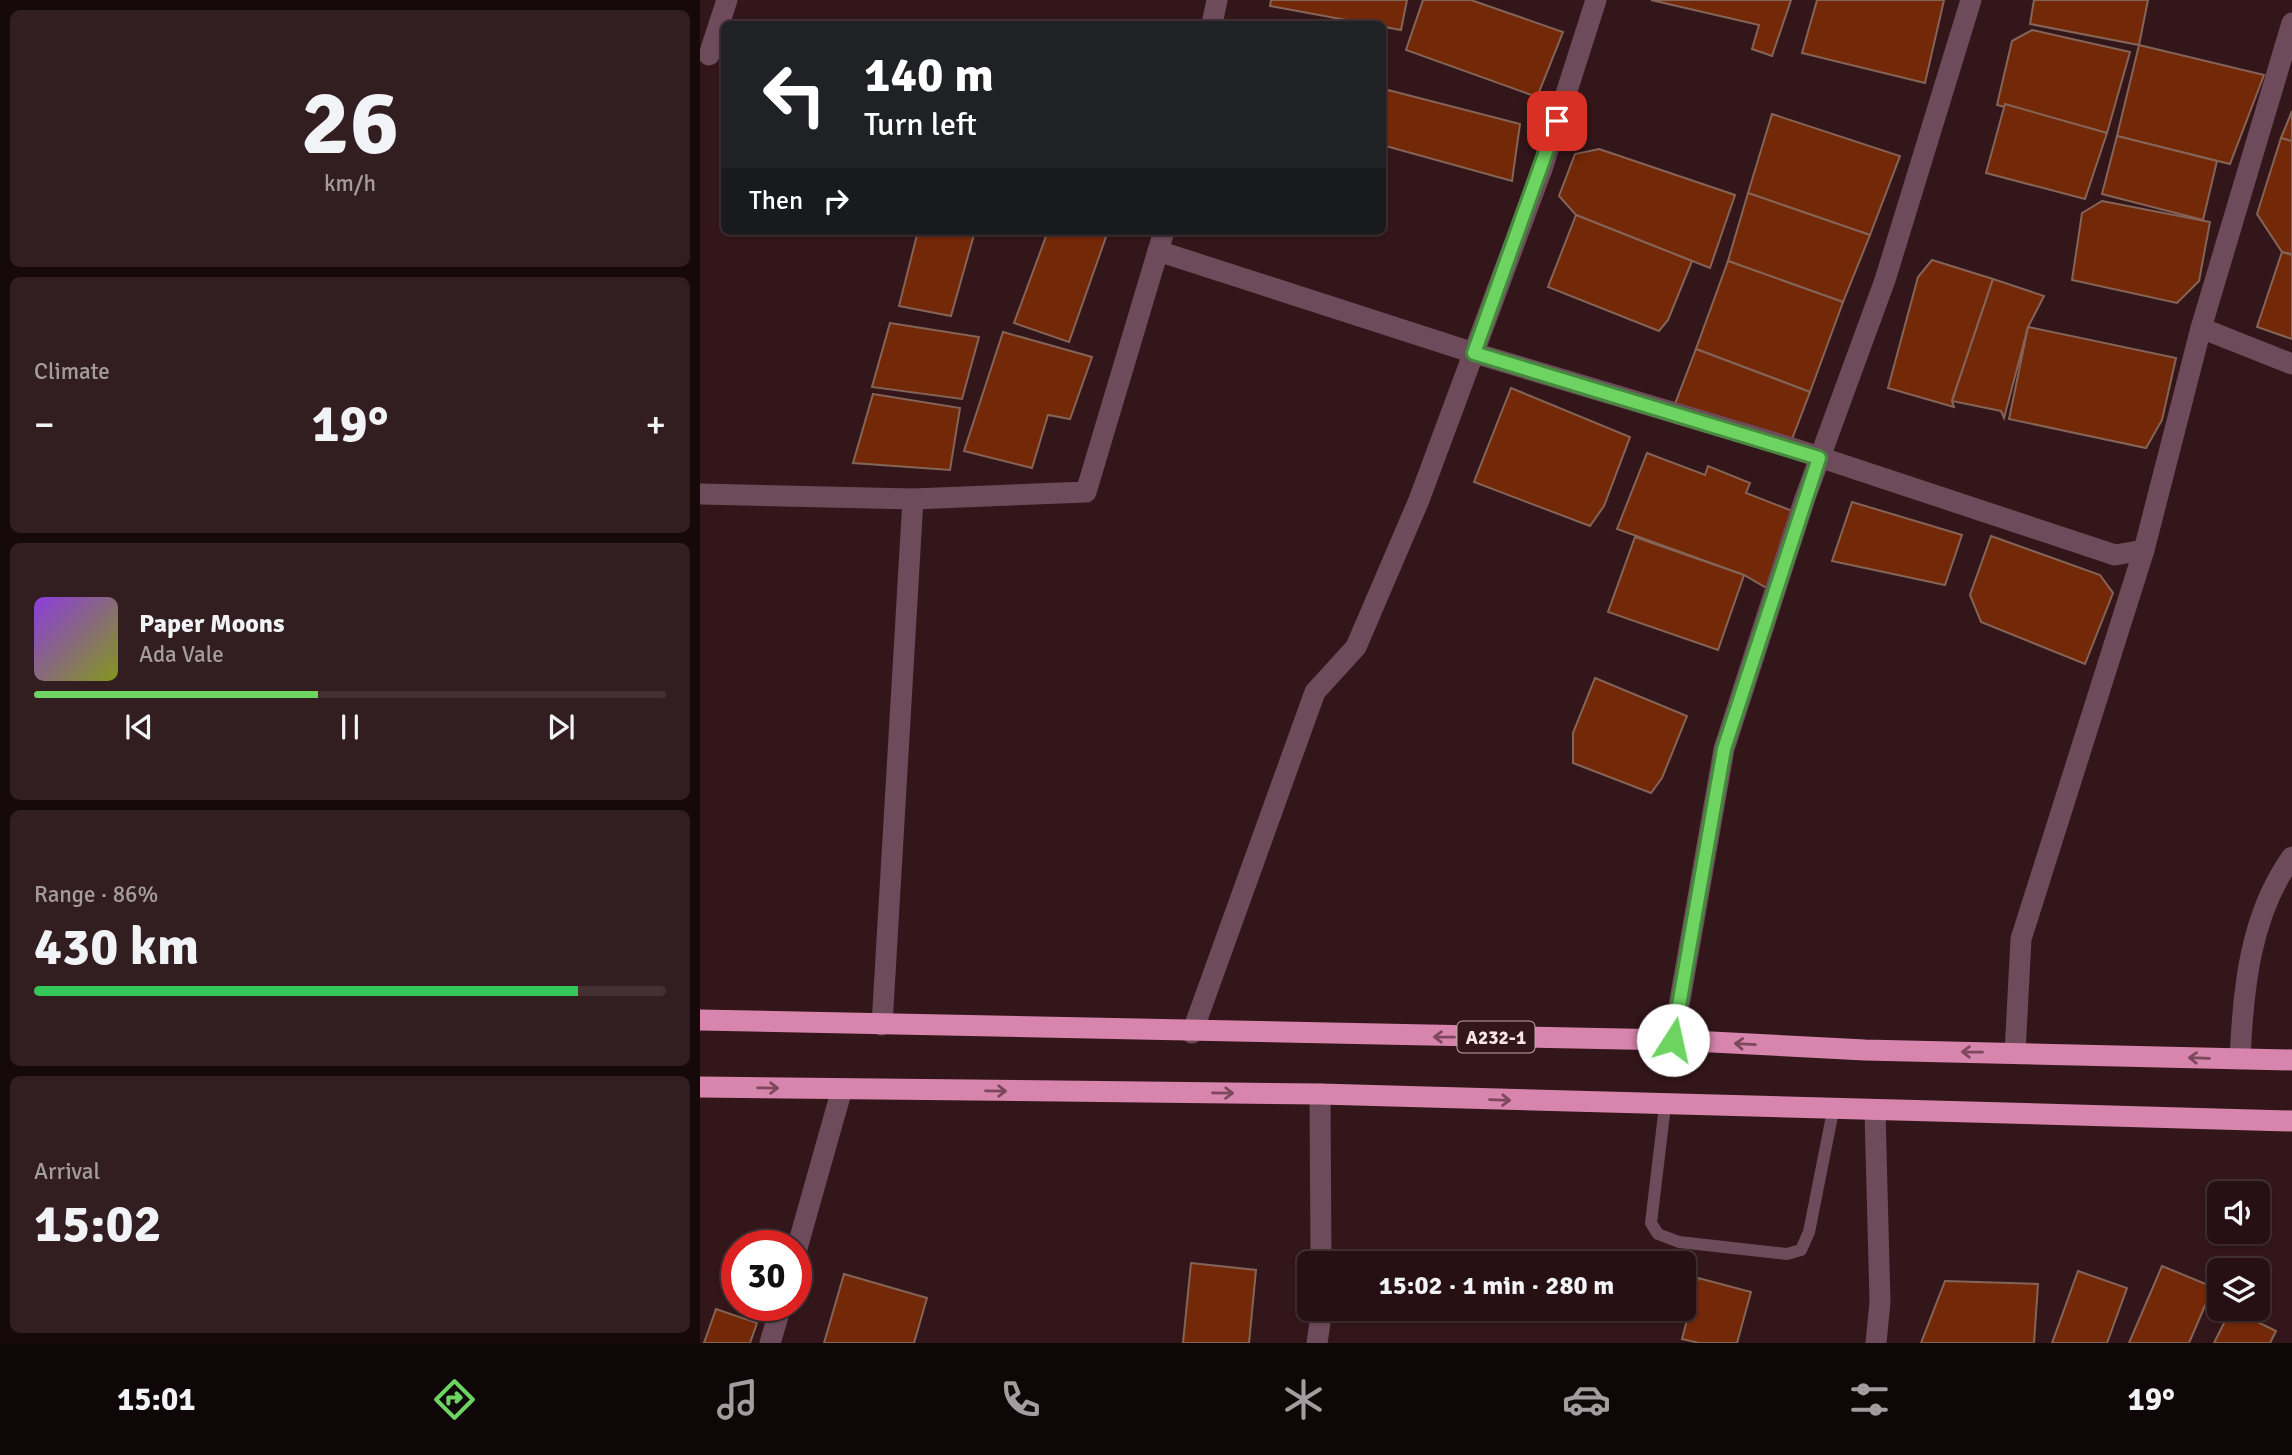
<!DOCTYPE html>
<html lang="en">
<head>
<meta charset="utf-8">
<style>
	body { margin:0; font-family:Signika,sans-serif; background:#321e21; color:#f1f3f6; height:100vh; display:flex; flex-direction:column; font-size:26px; white-space:nowrap }
	* { box-sizing:border-box; margin:0 }
	p { font-size:23px; color:#a49da0 }
	.icon { flex:none; width:38px; height:38px; fill:none; stroke:currentColor; stroke-width:2; stroke-linecap:round; stroke-linejoin:round }
	.map { position:relative; flex:1; overflow:hidden }
	.details { display:flex; flex-direction:column; gap:10px; padding:10px; background:#15090a; width:700px }
	.details>* { flex:none }
	.top-card { position:absolute; left:21px; top:21px; width:665px; height:214px; border-radius:10px; box-shadow:0 2px 5px #0004,0 0 0 2px #423033; background:#202124; color:#fff; overflow:hidden }
	.buttons { position:absolute; left:1507px; top:1181px; display:grid; gap:14px }
	.buttons a { display:grid; place-items:center; width:63px; height:63px; border-radius:10px; background:#261013; box-shadow:0 2px 5px #0004,0 0 0 2px #423033; font-size:35px }
	.speed { position:absolute; left:21px; top:1230px; display:flex; gap:14px; font-size:35px; font-weight:700; text-align:center }
	.speed>* { display:grid; place-content:center; width:91px; height:91px; border-radius:50%; background:#261013; box-shadow:0 2px 5px #0004,0 0 0 2px #423033; line-height:1 }
	.speed .limit { border:10px solid #d22; background:#fff; color:#111 }
	.pin { position:absolute; display:grid; place-items:center; width:60px; height:60px; color:#fff; margin:-30px; border-radius:14px; box-shadow:0 4px 10px #0006 }
	.me { position:absolute; width:77px; margin:-38px; rotate:10deg; stroke-linejoin:round; filter:drop-shadow(0 0 5px #0008) }
	.turn { display:flex; align-items:center; gap:24px; height:147px; padding:0 28px; font-size:32px }
	.turn .icon { width:91px; height:91px; stroke-width:2.5 }
	.turn b { display:block; font-size:49px; line-height:60px }
	.then { display:flex; align-items:center; height:66px; padding:0 28px; background:#0003; gap:14px; font-size:26px }
	.big { font-size:52px; font-weight:700; line-height:1.1 }
	.details .widget { flex:1; display:flex; flex-direction:column; justify-content:center; gap:10px; min-width:0; padding:0 24px; border-radius:10px; background:#321e21 }
	.details .dial { align-items:center; gap:0 }
	.dial b { font-size:91px; line-height:1 }
	.song { display:flex; align-items:center; gap:21px }
	.cover { width:84px; height:84px; border-radius:10px; background:linear-gradient(135deg,hsl(270 70% 55%),hsl(70 70% 35%)) }
	.played { height:7px; border-radius:4px; background:linear-gradient(90deg,#6dd361 45%,#423033 45%) }
	.keys { display:flex; justify-content:space-around; direction:ltr }
	.heat { display:flex; justify-content:space-between; align-items:center; font-size:38px; direction:ltr }
	.charge { height:10px; border-radius:5px; background:linear-gradient(90deg,#34c759 86%,#423033 0) }
	.trip { position:absolute; left:597px; top:1251px; width:399px; height:70px; border-radius:10px; background:#261013; box-shadow:0 2px 5px #0004,0 0 0 2px #423033; font-weight:700; line-height:70px; text-align:center }
	.dock { display:flex; height:112px; justify-content:space-around; align-items:center; background:#0f0608; color:#a49da0 }
	.dock .icon { width:49px; height:49px }
	.dock .current { color:#6dd361 }
	.dock b { font-size:32px; color:#f1f3f6 }
	main { display:flex; flex:1; min-height:0 }
	.map>svg:first-child { display:block }
</style>
</head>
<body>
<main>
<section class="details">
<div class="widget dial"><b>26</b><p>km/h</p></div>
<div class="widget"><p>Climate</p>
<div class="heat"><a>−</a><b class="big">19°</b><a>+</a></div>
</div>
<div class="widget">
<div class="song"><i class="cover"></i><div><b>Paper Moons</b><p>Ada Vale</p></div></div>
<div class="played"></div>
<div class="keys"><svg class="icon" aria-label="previous" viewBox="0 0 24 24"><path d="M18 5L8 12l10 7zM5 5v14"/></svg><svg class="icon" aria-label="pause" viewBox="0 0 24 24"><path d="M8 5v14M16 5v14"/></svg><svg class="icon" aria-label="next" viewBox="0 0 24 24"><path d="M6 5l10 7-10 7zM19 5v14"/></svg></div>
</div>
<div class="widget"><p>Range · 86%</p><b class="big">430 km</b><div class="charge"></div></div>
<div class="widget"><p>Arrival</p><b class="big">15:02</b></div>
</section>
<div class="map">
<svg width="1592" height="1343" viewBox="0 0 1592 1343">
	<rect width="100%" height="100%" fill="#331619"/>
	<g fill="#732807" stroke="#856458" stroke-width="2">
		<path d="M571 0H707L701 30 570 6Z"/>
		<path d="M723 0H771L863 32 837 97 706 50Z"/>
		<path d="M951 0H1091L1072 56 1052 49 1059 25Z"/>
		<path d="M1117 0H1244L1225 83 1102 53Z"/>
		<path d="M1334 0H1448L1439 45 1330 24Z"/>
		<path d="M1332 30 1430 52 1407 133 1297 105 1312 41Z"/>
		<path d="M1439 45 1564 75 1530 164 1417 136Z"/>
		<path d="M688 90 820 124 812 181 682 145V111Z"/>
		<path d="M1305 104 1407 133 1385 199 1286 173Z"/>
		<path d="M1592 111V142L1581 138Z"/>
		<path d="M1072 114 1200 156 1170 235 1048 193Z"/>
		<path d="M1417 136 1517 161 1503 220 1402 194Z"/>
		<path d="M1581 138 1592 141V254L1582 252 1557 214Z"/>
		<path d="M899 149 1035 195 1010 268 876 215 859 196 875 154Z"/>
		<path d="M1048 193 1170 235 1143 302 1028 261Z"/>
		<path d="M1402 201 1510 222 1499 281 1477 303 1372 280 1382 213Z"/>
		<path d="M876 215 992 261 968 320 959 331 848 287Z"/>
		<path d="M218 231H275L251 316 199 306Z"/>
		<path d="M348 231H399L407 234 369 342 314 323Z"/>
		<path d="M1582 252 1592 255V339L1557 327Z"/>
		<path d="M1232 260 1293 279 1252 401 1254 407 1188 388 1218 277Z"/>
		<path d="M1028 261 1143 302 1110 392 996 349Z"/>
		<path d="M1293 279 1344 296 1328 327 1304 418 1301 411 1252 401Z"/>
		<path d="M190 323 279 337 262 399 172 387Z"/>
		<path d="M1328 327 1476 358 1462 420 1446 448 1309 419Z"/>
		<path d="M303 332 392 357 370 419 348 415 332 468 264 451Z"/>
		<path d="M996 349 1110 392 1089 447 975 404Z"/>
		<path d="M811 388 930 437 904 506 890 526 774 482Z"/>
		<path d="M173 394 260 408 250 470 153 463Z"/>
		<path d="M947 453 1005 475 1008 466 1050 483 1046 493 1100 514 1070 590 1044 575 917 529Z"/>
		<path d="M1152 502 1262 535 1245 585 1132 561Z"/>
		<path d="M1291 536 1400 575 1413 593 1385 664 1281 622 1270 595Z"/>
		<path d="M935 537 1044 575 1018 650 908 612Z"/>
		<path d="M895 678 987 716 962 778 951 793 873 763V733Z"/>
		<path d="M491 1263 556 1270 549 1343H483Z"/>
		<path d="M1462 1266 1513 1287 1489 1343H1429Z"/>
		<path d="M1378 1271 1427 1288 1407 1343H1352Z"/>
		<path d="M144 1274 227 1298 214 1343H124Z"/>
		<path d="M998 1278 1051 1292 1037 1343H999L982 1339Z"/>
		<path d="M1245 1281 1338 1284 1334 1343H1221Z"/>
		<path d="M16 1309 57 1323 50 1343H4Z"/>
		<path d="M1531 1309 1576 1331 1570 1343H1514Z"/>
	</g>
	<g fill="none" stroke-linecap="round" stroke-linejoin="round">
		<path stroke="#6d4b5b" stroke-width="12" d="M965 1106 951 1223 958 1234 979 1242 1087 1254 1101 1250 1109 1232 1133 1111"/>
		<g stroke="#6d4b5b" stroke-width="21">
			<path d="M512 24 517 0"/>
			<path d="M9 55 27 0"/>
			<path d="M458 251 774 353 1089 447 1415 555 1444 550"/>
			<path d="M1501 328 1592 364"/>
			<path d="M0 494 213 499 386 492 464 231"/>
			<path d="M182 1025 213 499"/>
			<path d="M492 1033 615 692 656 647 719 500 842 169 896 0"/>
			<path d="M973 1040 1024 749 1105 498 1185 280 1271 0"/>
			<path d="M1315 1053 1321 939 1444 550 1501 328 1592 23"/>
			<path d="M1540 1059C1543 989 1550 915 1592 857"/>
			<path d="M620 1094 621 1264"/>
			<path d="M1175 1112 1180 1302 1176 1343"/>
			<path d="M96 1252 142 1089"/>
			<path d="M70 1343 81 1306"/>
			<path d="M617 1343 622 1309"/>
		</g>
		<g stroke="#d885ad" stroke-width="21">
			<path d="M0 1020 973 1040 1165 1050 1592 1060"/>
			<path d="M0 1087 620 1094 1592 1121"/>
		</g>
	</g>
	<defs><path id="oneway-shaft" d="M-6 0H5M1.5-3L5.5 0L1.5 3" fill="none" stroke-width="1.6" stroke-linecap="round" stroke-linejoin="round" transform="scale(1.75)"/></defs>
	<g stroke="#7d485c">
		<use href="#oneway-shaft" transform="translate(744 1037) rotate(-179)"/>
		<use href="#oneway-shaft" transform="translate(1045 1044) rotate(-177)"/>
		<use href="#oneway-shaft" transform="translate(1272 1052) rotate(-179)"/>
		<use href="#oneway-shaft" transform="translate(1499 1058) rotate(-178)"/>
		<use href="#oneway-shaft" transform="translate(68 1088) rotate(1)"/>
		<use href="#oneway-shaft" transform="translate(296 1091) rotate(1)"/>
		<use href="#oneway-shaft" transform="translate(523 1093) rotate(1)"/>
		<use href="#oneway-shaft" transform="translate(800 1100) rotate(2)"/>
	</g>
	<g fill="none" stroke-linecap="round" stroke-linejoin="round">
		<defs>
			<path id="route" d="M857 121 774 353 1119 458 1024 749 973 1040"/>
		</defs>
		<use href="#route" stroke="#47893f" stroke-width="18"/>
		<use href="#route" stroke="#6dd361" stroke-width="12"/>
	</g>
	<g text-anchor="middle" stroke-width="7" stroke-linejoin="round" paint-order="stroke">
		<rect fill="#331619" stroke="#bea7a8" stroke-width="2" x="757.5" y="1021.5" width="77" height="31" rx="5"/>
		<g font-size="19" font-weight="bold" fill="#fae5e6">
			<text x="796" y="1044">A232-1</text>
		</g>
	</g>
</svg>
<div class="buttons">
<a><svg class="icon" aria-label="sound" viewBox="0 0 24 24"><path d="M4 9h4l5-4v14l-5-4H4zM17 9q2 3 0 6"/></svg></a>
<a><svg class="icon" aria-label="layers" viewBox="0 0 24 24"><path d="M12 4l9 5-9 5-9-5zM3 14l9 5 9-5"/></svg></a>
</div>
<div class="speed"><div class="limit">30</div></div>
<div class="pin" style="left:857px;top:121px;background:#d93025"><svg class="icon" aria-label="arrive" viewBox="0 0 24 24"><path d="M6 21V4h12l-3 4 3 4H6"/></svg></div>
<svg class="me" style="left:973px;top:1040px" viewBox="-20 -20 40 40"><circle r="19" fill="#fff"/><path d="M0-13L10 11 0 6-10 11z" fill="#6dd361"/></svg>
<div class="trip">15:02 · 1 min · 280 m</div>
<div class="top-card">
<div class="turn"><svg class="icon" aria-label="left" viewBox="0 0 24 24"><path d="M17 20v-9H6M10 6l-5 5 5 5"/></svg><div><b>140 m</b>Turn left</div></div>
<div class="then">Then<svg class="icon" aria-label="right" viewBox="0 0 24 24"><path d="M7 20v-9h11M14 6l5 5-5 5"/></svg></div>
</div>
</div>
</main>
<nav class="dock">
<b>15:01</b>
<svg class="icon current" aria-label="directions" viewBox="0 0 24 24"><path d="M12 3l9 9-9 9-9-9zM9 14v-3h6M13 9l2 2-2 2"/></svg>
<svg class="icon" aria-label="music" viewBox="0 0 24 24"><path d="M9 18V5l10-2v13"/><circle cx="6" cy="18" r="3"/><circle cx="16" cy="16" r="3"/></svg>
<svg class="icon" aria-label="phone" viewBox="0 0 24 24"><path d="M5 4h4l2 5-3 2q2 4 5 5l2-3 5 2v4C11 20 4 13 5 4z"/></svg>
<svg class="icon" aria-label="climate" viewBox="0 0 24 24"><path d="M12 3v18M4 7l16 10M4 17L20 7"/></svg>
<svg class="icon" aria-label="car" viewBox="0 0 24 24"><path d="M5 17H2v-5l4-1 3-4h7l3 4 3 1v5h-3M9 17h6M6 11h13"/><circle cx="7" cy="17" r="2"/><circle cx="17" cy="17" r="2"/></svg>
<svg class="icon" aria-label="filters" viewBox="0 0 24 24"><path d="M4 7h16M4 17h16"/><circle cx="9" cy="7" r="2"/><circle cx="15" cy="17" r="2"/></svg>
<b>19°</b>
</nav>
</body>
</html>
